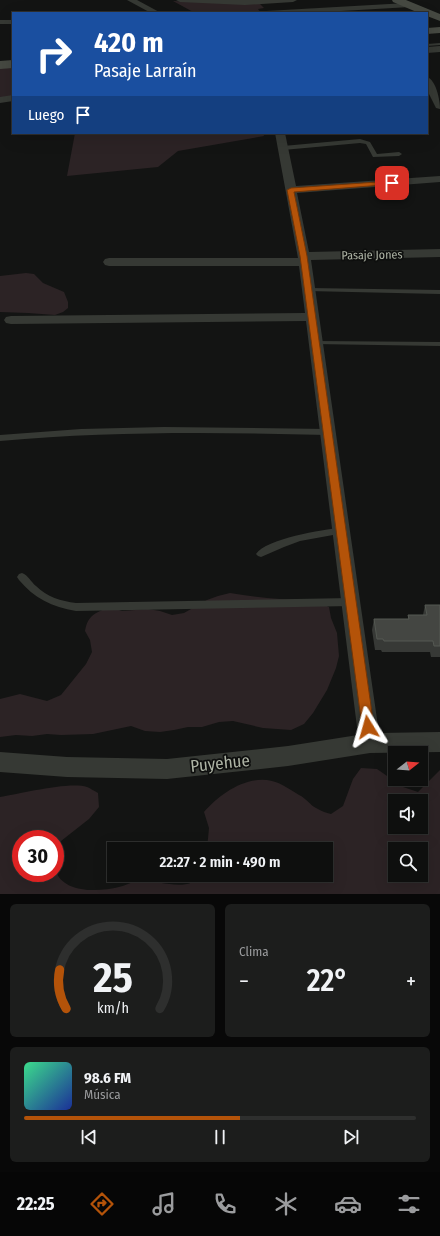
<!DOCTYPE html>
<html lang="es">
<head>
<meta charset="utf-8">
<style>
	body { margin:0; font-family:"Fira Sans Condensed",sans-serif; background:#1c1d1c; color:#f1f3f6; height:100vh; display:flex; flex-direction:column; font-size:15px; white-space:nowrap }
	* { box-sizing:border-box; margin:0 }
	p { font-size:13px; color:#9b9c9e }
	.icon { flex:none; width:22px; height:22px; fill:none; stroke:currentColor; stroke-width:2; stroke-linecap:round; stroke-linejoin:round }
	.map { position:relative; height:894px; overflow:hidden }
	.details { display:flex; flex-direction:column; gap:10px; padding:10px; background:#080808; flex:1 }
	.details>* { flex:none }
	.guide { position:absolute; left:12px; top:12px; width:416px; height:122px; border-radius:0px; box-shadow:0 4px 16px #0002,0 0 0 1px #2e2f2e; background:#1a4fa0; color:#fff; overflow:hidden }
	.needle { width:26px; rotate:73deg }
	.fabs { position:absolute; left:388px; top:746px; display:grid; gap:8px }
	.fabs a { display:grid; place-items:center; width:40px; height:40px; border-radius:0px; background:#0e0f0e; box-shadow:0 4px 16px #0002,0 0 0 1px #2e2f2e; font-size:20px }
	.speed { position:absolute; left:12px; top:830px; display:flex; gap:8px; font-size:20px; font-weight:700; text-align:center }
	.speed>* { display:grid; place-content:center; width:52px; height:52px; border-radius:50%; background:#0e0f0e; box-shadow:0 4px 16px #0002,0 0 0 1px #2e2f2e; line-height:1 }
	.speed .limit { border:6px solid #d22; background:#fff; color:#111 }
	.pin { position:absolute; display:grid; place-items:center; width:34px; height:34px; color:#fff; margin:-17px; border-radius:8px; box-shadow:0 2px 6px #0006 }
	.me { position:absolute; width:44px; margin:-22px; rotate:352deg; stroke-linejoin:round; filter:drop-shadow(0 0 3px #0008) }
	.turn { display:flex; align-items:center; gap:14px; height:84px; padding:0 16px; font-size:18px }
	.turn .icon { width:52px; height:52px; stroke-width:2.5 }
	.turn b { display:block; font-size:28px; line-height:34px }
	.then { display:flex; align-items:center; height:38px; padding:0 16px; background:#0003; gap:8px; font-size:15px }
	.big { font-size:30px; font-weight:600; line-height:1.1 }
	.details .card { flex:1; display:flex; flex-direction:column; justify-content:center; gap:6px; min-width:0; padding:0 14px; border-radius:6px; background:#1c1d1c }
	.details .dial { align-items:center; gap:0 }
	.dial svg { height:104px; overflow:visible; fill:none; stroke:#2e2f2e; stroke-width:7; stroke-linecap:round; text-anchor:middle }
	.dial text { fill:#f1f3f6; stroke:none }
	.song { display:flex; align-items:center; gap:12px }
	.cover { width:48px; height:48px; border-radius:6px; background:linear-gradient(135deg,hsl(150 70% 55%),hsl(230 70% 35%)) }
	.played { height:4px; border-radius:2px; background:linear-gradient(90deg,#b45309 55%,#2e2f2e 55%) }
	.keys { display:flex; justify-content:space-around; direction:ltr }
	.heat { display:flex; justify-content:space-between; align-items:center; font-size:22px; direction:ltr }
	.details .tiles { flex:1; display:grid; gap:10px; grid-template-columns:1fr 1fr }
	.card:last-child { grid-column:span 2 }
	.trip { position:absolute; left:107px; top:842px; width:226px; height:40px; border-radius:0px; background:#0e0f0e; box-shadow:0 4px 16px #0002,0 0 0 1px #2e2f2e; font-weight:600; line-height:40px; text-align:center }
	.tabs { display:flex; height:64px; justify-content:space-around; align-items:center; background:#060606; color:#9b9c9e }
	.tabs .icon { width:28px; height:28px }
	.tabs .current { color:#b45309 }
	.tabs b { font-size:18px; color:#f1f3f6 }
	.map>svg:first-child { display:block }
</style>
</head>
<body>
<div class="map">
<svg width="440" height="894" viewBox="0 0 440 894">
	<rect width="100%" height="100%" fill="#131413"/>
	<g fill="#2c2325" fill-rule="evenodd">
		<path d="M173 1 260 4 264 8 258 9 261 13H195Z"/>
		<path d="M13 66V97L0 99V67Z"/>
		<path d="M75 133H263L264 136 178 151 158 167 67 176Z"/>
		<path d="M26 273 34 274 43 283 64 292 68 302V308L63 312 55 315 28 313 0 312V276Z"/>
		<path d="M230 593C247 596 264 598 280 599 302 600 309 597 329 607L331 618 337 633 339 656 336 668 327 690 313 713 304 724 291 730 263 728 233 721 219 722 202 727H188L174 730 160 732 145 731 131 726 93 734 61 735 47 734 32 736 16 735 0 737V699L20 694 47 701 61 695 86 664 92 652 90 640 85 631C88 615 95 613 110 607L122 611 148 609 160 611 172 615 184 613 207 600 218 596Z"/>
		<path d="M361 768 377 769 403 787 418 792 440 770V894H0V797C19 794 70 781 87 787 90 788 94 791 98 793L99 807 89 819 61 841 55 850V839H21V873H55V869C62 894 99 892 119 887 125 886 131 882 137 881 157 879 189 894 200 875H326V849H207L209 828 204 812C220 794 246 775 272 781 281 783 291 790 299 795 306 798 310 805 316 808 321 811 326 813 331 814L343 806 353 779ZM395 801H421V827H395ZM395 849H421V875H395Z"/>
	</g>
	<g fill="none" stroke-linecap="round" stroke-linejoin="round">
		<g fill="#363934" fill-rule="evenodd">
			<path d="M440 43V45L427 46V44Z"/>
			<path d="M360 139 370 142 377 154 399 152 402 154 399 156 373 157 366 144 360 143 283 150 280 148 283 146Z"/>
			<path d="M309 288 440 290V294L307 291 306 290Z"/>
			<path d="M316 341 440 342V346L314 344 312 343Z"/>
			<path d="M164 427 328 429 332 432 328 435C218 432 109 431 0 441V435L81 429Z"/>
			<path d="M341 528 344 529 345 531 344 533 300 541 284 547 261 557 258 556 256 554C266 539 323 529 341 528Z"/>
			<path d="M22 573C28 575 31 582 36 586 47 597 61 601 76 603L351 598 354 599 356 602 354 605 351 606 76 611C52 607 34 598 19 580L17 577 19 574Z"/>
		</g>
		<g fill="#363934" fill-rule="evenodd">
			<path d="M127 0H137L161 13H151Z"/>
			<path d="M176 0H297L293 2 245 5 180 2Z"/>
			<path d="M407 3 411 5 410 7 307 13H262L266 11Z"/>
			<rect x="0" y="20" width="13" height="4"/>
			<path d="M440 46V52L427 53V47Z"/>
			<path d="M427 77C436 80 440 100 440 109L436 108 427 90Z"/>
			<path d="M13 95V101L0 103V97Z"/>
			<path d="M275 133H285L296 186 440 176V182L297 193 309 252 440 249V257L311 260 379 733 440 732V752L370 753 288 766 167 779 67 777 0 772V752L67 757 167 759 288 746 358 735 306 321 11 324 6 323 4 320 6 317 11 316 305 313 299 266H109L105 265 103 262 105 259 109 258H298Z"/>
		</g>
		<g fill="#464942" fill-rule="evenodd">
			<path d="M392 0H406L440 14V21L427 16V13H419L393 2Z"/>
			<path d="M440 27V33L427 34V28Z"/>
			<path d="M13 60V68L0 69V61Z"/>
		</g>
	</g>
	<path fill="#373936" d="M425 605H440V657H431L430 652H382L381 650H375L372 630 374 619H408V615H423Z"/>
	<path fill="#444642" stroke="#545852" d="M425 605H440V646H434L433 641H384L383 639H377L374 619H409L408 615H427Z"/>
	<path fill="#b45309" stroke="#753606" d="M392 181 396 183 395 184 294 192 307 256 374 727 372 731 368 733 364 731 362 727 300 256 287 190 291 188Z"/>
	<g text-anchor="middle" stroke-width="3.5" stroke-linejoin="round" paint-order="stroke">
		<g font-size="12" fill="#aeb4a5" stroke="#0e0f0e">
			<text transform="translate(372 255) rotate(-1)" y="4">Pasaje Jones</text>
		</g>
		<g font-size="17" fill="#aeb4a5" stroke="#0e0f0e">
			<text transform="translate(220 763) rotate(-6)" y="6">Puyehue</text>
		</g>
	</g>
</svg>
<div class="fabs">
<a><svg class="needle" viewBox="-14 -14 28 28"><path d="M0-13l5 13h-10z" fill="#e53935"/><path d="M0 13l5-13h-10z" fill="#9b9c9e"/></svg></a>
<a><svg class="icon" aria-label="sound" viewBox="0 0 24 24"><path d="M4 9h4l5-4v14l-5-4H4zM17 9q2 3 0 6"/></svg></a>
<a><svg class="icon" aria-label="search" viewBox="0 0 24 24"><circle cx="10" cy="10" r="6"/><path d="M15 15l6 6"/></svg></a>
</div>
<div class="speed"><div class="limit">30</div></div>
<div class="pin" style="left:392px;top:183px;background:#d93025"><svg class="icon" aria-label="arrive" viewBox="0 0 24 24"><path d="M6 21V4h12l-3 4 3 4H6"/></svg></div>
<svg class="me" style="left:368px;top:727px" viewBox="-20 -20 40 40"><path d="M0-17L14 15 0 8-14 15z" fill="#b45309" stroke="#fff" stroke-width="4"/></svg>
<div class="trip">22:27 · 2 min · 490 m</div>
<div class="guide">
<div class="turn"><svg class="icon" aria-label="right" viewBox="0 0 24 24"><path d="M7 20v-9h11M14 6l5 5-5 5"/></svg><div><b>420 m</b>Pasaje Larraín</div></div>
<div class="then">Luego<svg class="icon" aria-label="arrive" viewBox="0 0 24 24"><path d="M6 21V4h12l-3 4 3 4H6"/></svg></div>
</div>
</div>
<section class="details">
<div class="tiles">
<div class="card dial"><svg viewBox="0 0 100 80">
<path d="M14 69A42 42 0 1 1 86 69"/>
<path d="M14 69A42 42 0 0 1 9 39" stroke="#b45309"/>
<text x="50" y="56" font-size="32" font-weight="700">25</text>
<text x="50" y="72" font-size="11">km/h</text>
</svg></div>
<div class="card"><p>Clima</p>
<div class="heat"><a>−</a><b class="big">22°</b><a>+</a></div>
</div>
<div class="card">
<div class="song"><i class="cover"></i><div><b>98.6 FM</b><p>Música</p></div></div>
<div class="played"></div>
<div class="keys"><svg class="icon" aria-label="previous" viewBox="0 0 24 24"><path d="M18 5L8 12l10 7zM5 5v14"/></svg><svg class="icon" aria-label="pause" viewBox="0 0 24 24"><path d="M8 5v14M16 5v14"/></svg><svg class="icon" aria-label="next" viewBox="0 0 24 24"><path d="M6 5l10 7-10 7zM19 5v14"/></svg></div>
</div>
</div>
</section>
<nav class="tabs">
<b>22:25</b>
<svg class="icon current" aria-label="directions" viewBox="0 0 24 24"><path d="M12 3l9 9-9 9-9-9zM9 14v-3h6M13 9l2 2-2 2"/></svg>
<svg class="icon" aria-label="music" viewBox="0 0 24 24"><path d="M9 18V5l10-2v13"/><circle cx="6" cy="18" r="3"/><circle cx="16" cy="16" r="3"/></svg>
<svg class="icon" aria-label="phone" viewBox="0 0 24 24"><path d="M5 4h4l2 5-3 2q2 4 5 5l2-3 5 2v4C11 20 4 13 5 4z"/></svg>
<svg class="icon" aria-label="climate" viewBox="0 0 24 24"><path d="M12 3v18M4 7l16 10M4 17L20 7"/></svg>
<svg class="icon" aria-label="car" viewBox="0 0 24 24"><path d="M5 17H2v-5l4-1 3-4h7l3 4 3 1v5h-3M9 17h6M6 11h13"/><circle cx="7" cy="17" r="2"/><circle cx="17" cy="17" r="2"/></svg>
<svg class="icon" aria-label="filters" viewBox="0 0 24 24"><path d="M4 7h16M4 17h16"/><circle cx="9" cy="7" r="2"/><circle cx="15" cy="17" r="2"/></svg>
</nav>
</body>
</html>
